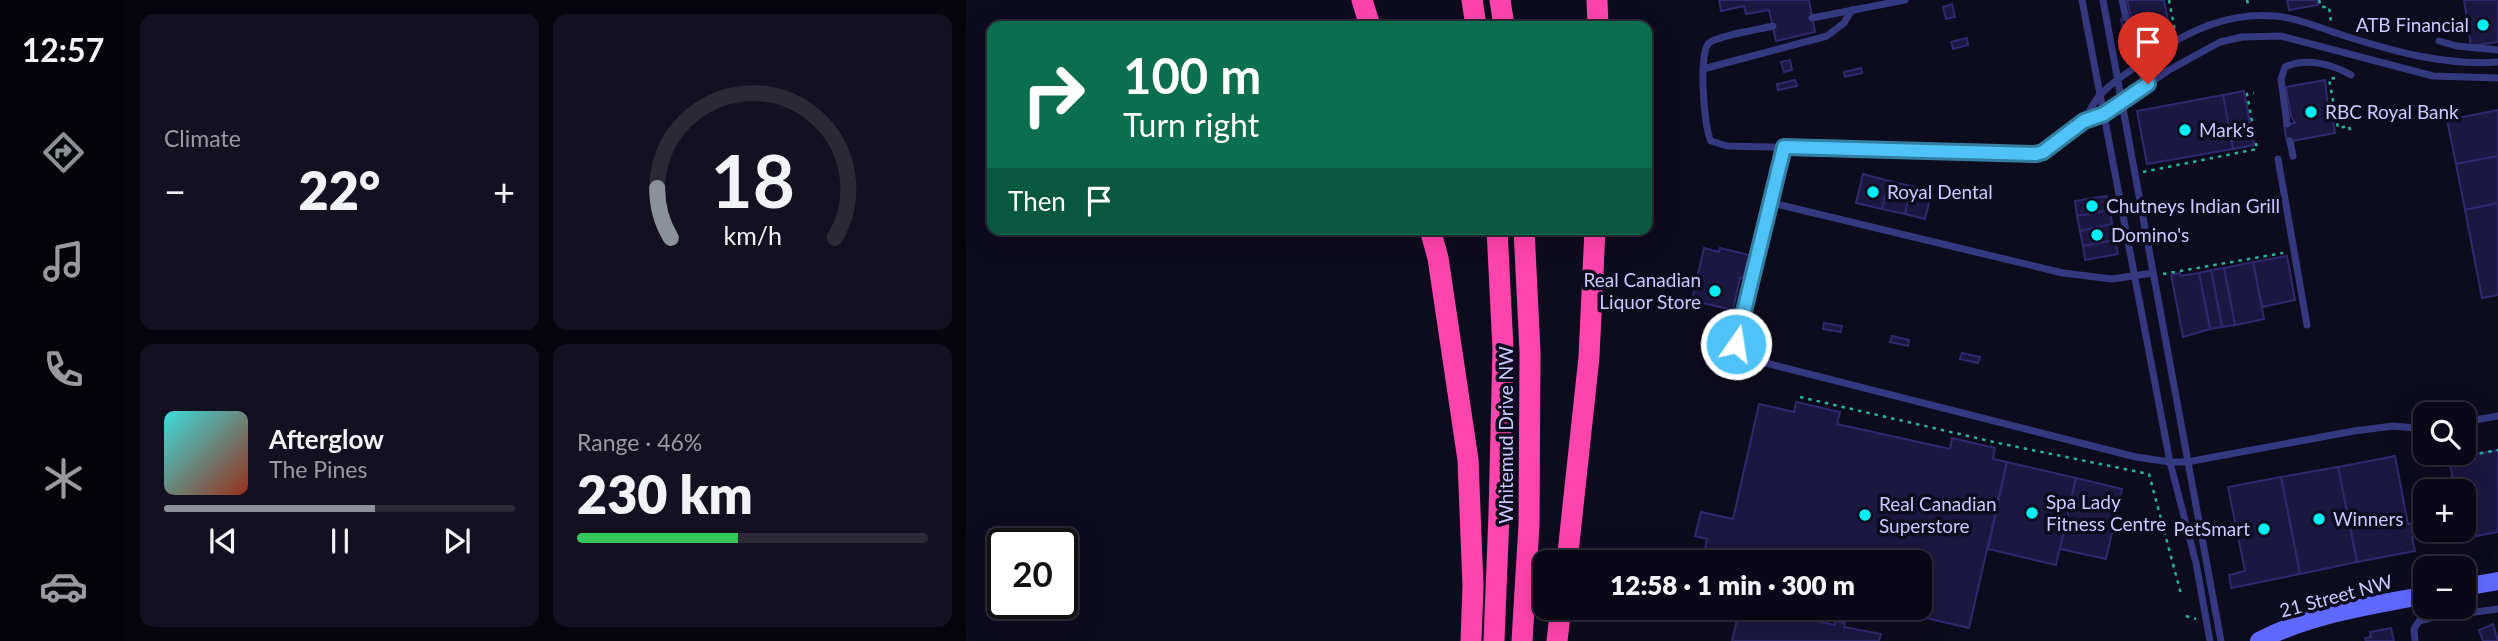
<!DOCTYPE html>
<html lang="en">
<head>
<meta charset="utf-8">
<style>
	body { margin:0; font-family:Lato,sans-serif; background:#13111f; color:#f1f3f6; height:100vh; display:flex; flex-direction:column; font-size:26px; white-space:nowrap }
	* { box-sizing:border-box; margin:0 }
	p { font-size:23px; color:#999aa1 }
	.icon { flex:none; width:38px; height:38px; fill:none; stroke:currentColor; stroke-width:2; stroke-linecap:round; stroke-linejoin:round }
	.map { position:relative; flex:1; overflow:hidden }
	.details { display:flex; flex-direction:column; gap:14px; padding:14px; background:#06040c; width:840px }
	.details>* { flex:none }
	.top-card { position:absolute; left:21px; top:21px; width:665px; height:214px; border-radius:14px; box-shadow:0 7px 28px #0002,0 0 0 2px #2a2935; background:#0b6e4f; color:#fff; overflow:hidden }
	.controls { position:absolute; left:1447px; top:402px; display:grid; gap:14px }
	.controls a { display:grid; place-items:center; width:63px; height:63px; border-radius:14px; background:#0a0816; box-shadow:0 7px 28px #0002,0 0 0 2px #2a2935; font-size:35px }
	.speed { position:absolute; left:21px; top:528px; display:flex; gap:14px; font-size:35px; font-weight:700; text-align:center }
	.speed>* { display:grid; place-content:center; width:91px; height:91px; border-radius:50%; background:#0a0816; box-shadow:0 7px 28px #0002,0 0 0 2px #2a2935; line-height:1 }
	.speed .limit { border:4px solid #111; border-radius:10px; background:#fff; color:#111 }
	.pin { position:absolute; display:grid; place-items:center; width:60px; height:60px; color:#fff; margin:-72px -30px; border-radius:50% 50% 50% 0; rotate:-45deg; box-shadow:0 0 7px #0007 }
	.pin .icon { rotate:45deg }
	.me { position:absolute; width:77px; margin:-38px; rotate:13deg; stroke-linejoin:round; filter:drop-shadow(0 0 5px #0008) }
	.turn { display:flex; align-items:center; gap:24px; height:147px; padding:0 21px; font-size:32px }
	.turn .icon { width:91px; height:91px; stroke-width:2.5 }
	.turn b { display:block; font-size:49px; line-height:60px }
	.then { display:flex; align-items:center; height:66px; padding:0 21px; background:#0003; gap:14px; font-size:26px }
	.big { font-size:52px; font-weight:800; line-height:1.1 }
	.details .tile { flex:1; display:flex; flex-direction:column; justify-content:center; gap:10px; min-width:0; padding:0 24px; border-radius:14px; background:#13111f }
	.details .dial { align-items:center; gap:0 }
	.dial svg { height:182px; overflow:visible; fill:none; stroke:#2a2935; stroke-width:7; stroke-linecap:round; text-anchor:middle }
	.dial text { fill:#f1f3f6; stroke:none }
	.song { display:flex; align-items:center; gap:21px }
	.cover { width:84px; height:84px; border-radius:10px; background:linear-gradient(135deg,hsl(180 70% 55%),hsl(10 70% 35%)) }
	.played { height:7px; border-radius:4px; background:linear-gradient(90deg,#8c9099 60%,#2a2935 60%) }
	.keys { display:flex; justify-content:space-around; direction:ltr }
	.heat { display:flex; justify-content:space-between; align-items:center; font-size:38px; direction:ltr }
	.charge { height:10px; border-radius:5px; background:linear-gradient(90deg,#34c759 46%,#2a2935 0) }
	.details .tiles { flex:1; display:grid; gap:14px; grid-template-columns:repeat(2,1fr) }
	.trip { position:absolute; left:567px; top:550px; width:399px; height:70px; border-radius:14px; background:#0a0816; box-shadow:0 7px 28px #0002,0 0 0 2px #2a2935; font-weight:800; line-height:70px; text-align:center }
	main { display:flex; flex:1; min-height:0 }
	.dock { display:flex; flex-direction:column; width:126px; justify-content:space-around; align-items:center; background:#040309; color:#999aa1 }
	.dock .icon { width:49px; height:49px }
	.dock .active { color:#8c9099 }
	.dock b { font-size:32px; color:#f1f3f6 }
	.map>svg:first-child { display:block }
</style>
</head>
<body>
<main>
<nav class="dock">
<b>12:57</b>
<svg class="icon active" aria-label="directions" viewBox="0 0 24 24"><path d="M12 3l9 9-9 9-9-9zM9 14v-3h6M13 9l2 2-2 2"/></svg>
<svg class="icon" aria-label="music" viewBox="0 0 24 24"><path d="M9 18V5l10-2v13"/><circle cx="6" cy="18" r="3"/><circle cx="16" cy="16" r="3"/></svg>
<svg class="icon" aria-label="phone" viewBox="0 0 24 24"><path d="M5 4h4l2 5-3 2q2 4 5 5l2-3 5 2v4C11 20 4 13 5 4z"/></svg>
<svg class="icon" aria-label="climate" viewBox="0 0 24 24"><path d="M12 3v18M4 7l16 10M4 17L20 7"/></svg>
<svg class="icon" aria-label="car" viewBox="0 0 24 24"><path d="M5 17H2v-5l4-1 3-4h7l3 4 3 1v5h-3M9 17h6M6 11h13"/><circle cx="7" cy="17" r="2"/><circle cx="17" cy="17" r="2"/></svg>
</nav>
<section class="details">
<div class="tiles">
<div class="tile"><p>Climate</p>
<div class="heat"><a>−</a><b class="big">22°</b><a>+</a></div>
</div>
<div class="tile dial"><svg viewBox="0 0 100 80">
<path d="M14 69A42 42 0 1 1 86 69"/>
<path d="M14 69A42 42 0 0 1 8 47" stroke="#8c9099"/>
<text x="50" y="56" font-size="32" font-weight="700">18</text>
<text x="50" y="72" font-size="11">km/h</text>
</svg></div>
<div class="tile">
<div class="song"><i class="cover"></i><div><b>Afterglow</b><p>The Pines</p></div></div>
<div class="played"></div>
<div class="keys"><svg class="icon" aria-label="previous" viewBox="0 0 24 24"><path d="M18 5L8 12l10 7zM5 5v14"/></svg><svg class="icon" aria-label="pause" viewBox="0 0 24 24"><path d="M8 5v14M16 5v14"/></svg><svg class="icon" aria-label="next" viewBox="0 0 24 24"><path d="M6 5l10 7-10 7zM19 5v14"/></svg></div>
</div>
<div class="tile"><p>Range · 46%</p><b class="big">230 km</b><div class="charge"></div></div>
</div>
</section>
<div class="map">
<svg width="1532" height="641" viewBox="0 0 1532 641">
	<rect width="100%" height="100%" fill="#0d0b1e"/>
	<g fill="#1c1740" stroke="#30286d" stroke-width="2">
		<path d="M753 0H843L849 32 810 41 803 10 780 14 778 6 755 11Z"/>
		<path d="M1161 0H1198L1202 21 1157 30 1155 19 1165 17Z"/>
		<path d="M1321 0H1351L1352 5 1323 10Z"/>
		<path d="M1498 0H1532V42L1505 46Z"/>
		<path d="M986 4 989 17 980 19 977 7Z"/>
		<path d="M1001 38 1002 45 987 49 985 42Z"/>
		<path d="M824 60 826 70 818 72 815 62Z"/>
		<path d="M895 68 896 73 879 77 878 72Z"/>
		<path d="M829 80 831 86 812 90 811 84Z"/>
		<path d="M1359 80 1362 108 1365 107 1369 133 1321 142 1318 125 1329 123 1325 116 1320 87Z"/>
		<path d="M1278 91 1288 145 1267 149 1257 95Z"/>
		<path d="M1257 95 1267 149 1181 164 1171 111Z"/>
		<path d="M1532 110V156L1490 164 1481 120Z"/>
		<path d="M1532 156V203L1499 210 1490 164Z"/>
		<path d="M897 174 923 181 916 209 890 203Z"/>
		<path d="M923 181 945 186 939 214 916 209Z"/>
		<path d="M945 186 966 191 959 219 939 214Z"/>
		<path d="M1141 196 1144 210 1111 216 1109 201Z"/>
		<path d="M1532 203V295L1516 298 1499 210Z"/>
		<path d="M1144 210 1146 224 1114 231 1111 216Z"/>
		<path d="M1146 224 1149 240 1117 246 1114 231Z"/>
		<path d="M1149 240 1152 254 1119 260 1117 246Z"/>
		<path d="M738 248 753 252 754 248 783 255 777 278H774L767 310 737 303 735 310 724 308Z"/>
		<path d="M1321 256 1329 300 1296 307 1287 262Z"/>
		<path d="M1287 262 1298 319 1269 325 1258 268Z"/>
		<path d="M1258 268 1269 325 1256 327 1245 270Z"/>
		<path d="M1245 270 1256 327 1244 329 1233 273Z"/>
		<path d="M1214 273V276L1233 273 1244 329 1217 337 1205 275Z"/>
		<path d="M858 323 876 326 875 332 857 329Z"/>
		<path d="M926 336 943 340 942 346 924 342Z"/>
		<path d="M996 353 1014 357 1012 363 994 359Z"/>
		<path d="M830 402 874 412 871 424 984 449 986 438 1029 448 1027 459 1041 462 1003 628 913 607H954V562H736L741 539 729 536 735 512 767 519 793 404 828 412Z"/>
		<path d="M1532 450V532L1480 542 1478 530H1498V492H1489L1483 459Z"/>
		<path d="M1429 456 1442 524 1460 521V530H1462L1463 534 1446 537 1449 551 1391 562 1372 467Z"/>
		<path d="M1041 462 1110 478 1090 565 1022 549Z"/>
		<path d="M1372 467 1391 562 1334 574 1315 477Z"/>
		<path d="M1315 477 1334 574 1265 588 1263 575 1279 571 1262 487Z"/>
		<path d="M1110 478 1156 489 1140 559 1094 549Z"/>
		<path d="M774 607H800L804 610V607H811L815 608 814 612 823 615 824 610 835 613 834 617 846 620 848 616 857 618 856 622 869 625V621L879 623 878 627 915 634 913 641H766Z"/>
		<path d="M1527 624 1532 641H1517L1513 630Z"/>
		<path d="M1425 628 1428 641H1400L1399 638 1405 637 1404 632Z"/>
	</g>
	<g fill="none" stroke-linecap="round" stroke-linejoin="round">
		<g stroke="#29b39f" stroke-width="2.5" stroke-dasharray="3.5 5" stroke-linecap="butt">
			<path d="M1203 0 1209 31"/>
			<path d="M1281 0 1282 4"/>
			<path d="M1353 0 1355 7H1363L1365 22"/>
			<path d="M1369 78 1363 79 1372 128 1383 126 1385 135"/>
			<path d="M1177 172 1291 149 1281 94 1288 93"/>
			<path d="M1197 274 1317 253"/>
			<path d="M834 397 1032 443 1183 474 1215 594"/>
			<path d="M1478 453 1479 460 1532 450"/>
			<path d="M1220 616 1230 619"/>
		</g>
		<g stroke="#34387f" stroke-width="7">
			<path d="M1116 0 1204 462 1230 563 1244 641"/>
			<path d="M1137 0 1255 641"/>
			<path d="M1156 0 1160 18"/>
			<path d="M846 18 939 0"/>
			<path d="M807 26C795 29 750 36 743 43 732 53 738 130 745 141L761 146 1070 154 1077 152 1118 122 1138 114 1203 70 1254 42 1276 37 1315 36 1467 76 1532 78"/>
			<path d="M1162 29 1169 63 1182 84"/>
			<path d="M1473 41 1491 46 1532 50"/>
			<path d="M737 69 861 36 878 23 886 10"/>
			<path d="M1118 121C1123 112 1128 101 1135 94 1150 78 1173 65 1191 53 1226 28 1265 12 1310 16 1332 18 1354 28 1376 35 1426 51 1479 66 1532 62"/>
			<path d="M1321 124 1315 79 1319 67C1339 57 1366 64 1385 75"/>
			<path d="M1324 141 1327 156"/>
			<path d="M818 147 770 341 774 352 784 359 1170 457 1204 462H1221L1388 431 1427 426 1460 429"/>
			<path d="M1312 159 1341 325"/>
			<path d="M806 203 1097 273 1146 279 1187 273"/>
			<path d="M1498 422 1532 416"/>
			<path d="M1449 641 1448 629 1453 621 1464 618 1532 609"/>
		</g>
		<g stroke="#6069ff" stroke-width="18">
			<path d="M1498 587 1532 581"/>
			<path d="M1293 641C1344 614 1404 606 1460 595"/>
		</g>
		<g stroke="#ff44ad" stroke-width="21">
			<path d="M396 0 404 26"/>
			<path d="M506 0 510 26"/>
			<path d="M534 0 538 26"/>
			<path d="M631 0 632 26"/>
			<path d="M464 229 472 258 502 460 507 586 505 641"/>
			<path d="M601 562 623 357 629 229"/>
			<path d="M528 641 533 514 537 349 531 229"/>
			<path d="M556 641 563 525 564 352 558 229"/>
			<path d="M591 641 595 607"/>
		</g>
	</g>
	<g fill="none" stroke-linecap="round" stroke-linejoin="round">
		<defs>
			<path id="route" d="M770 344 818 147 1070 154 1077 152 1118 121 1138 114 1182 84"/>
		</defs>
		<use href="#route" stroke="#337fa1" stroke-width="18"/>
		<use href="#route" stroke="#4fc3f7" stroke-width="12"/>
	</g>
	<g fill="#00eff4" stroke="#0d0b1e" stroke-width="2.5">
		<circle cx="1517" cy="25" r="7"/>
		<circle cx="1345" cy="112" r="7"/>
		<circle cx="1219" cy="130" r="7"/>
		<circle cx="907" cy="192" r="7"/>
		<circle cx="1126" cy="206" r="7"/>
		<circle cx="1131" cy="235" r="7"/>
		<circle cx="749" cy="291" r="7"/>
		<circle cx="1066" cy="513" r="7"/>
		<circle cx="899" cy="515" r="7"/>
		<circle cx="1353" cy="519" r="7"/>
		<circle cx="1298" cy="529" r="7"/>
	</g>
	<g text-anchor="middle" stroke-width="7" stroke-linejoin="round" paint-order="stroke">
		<g font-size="19" fill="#cbc9ff" stroke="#0d0b1e" text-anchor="start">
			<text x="1503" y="32" text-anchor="end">ATB Financial</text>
			<text x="1359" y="119">RBC Royal Bank</text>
			<text x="1233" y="137">Mark's</text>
			<text x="921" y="199">Royal Dental</text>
			<text x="1140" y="213">Chutneys Indian Grill</text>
			<text x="1145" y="242">Domino's</text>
			<text x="735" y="287" text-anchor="end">Real Canadian<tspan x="735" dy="22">Liquor Store</tspan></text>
			<text x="1080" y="509">Spa Lady<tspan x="1080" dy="22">Fitness Centre</tspan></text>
			<text x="913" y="511">Real Canadian<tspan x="913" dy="22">Superstore</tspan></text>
			<text x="1367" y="526">Winners</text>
			<text x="1284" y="536" text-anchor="end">PetSmart</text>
		</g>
		<g font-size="19" fill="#cbc9ff" stroke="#0d0b1e">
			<text transform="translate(540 435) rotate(-90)" y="7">Whitemud Drive NW</text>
			<text transform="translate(1370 596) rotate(-15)" y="7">21 Street NW</text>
		</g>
	</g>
</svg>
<div class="controls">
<a><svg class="icon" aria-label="search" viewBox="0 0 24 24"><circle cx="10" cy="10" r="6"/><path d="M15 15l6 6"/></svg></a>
<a>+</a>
<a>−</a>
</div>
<div class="speed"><div class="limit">20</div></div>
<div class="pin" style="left:1182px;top:84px;background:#d93025"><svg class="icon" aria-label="arrive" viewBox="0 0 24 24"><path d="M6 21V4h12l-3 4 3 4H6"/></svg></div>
<svg class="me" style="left:770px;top:344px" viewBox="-20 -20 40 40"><circle r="17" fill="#4fc3f7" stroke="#fff" stroke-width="3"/><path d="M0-11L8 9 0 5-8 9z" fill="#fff"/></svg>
<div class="trip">12:58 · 1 min · 300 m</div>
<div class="top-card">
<div class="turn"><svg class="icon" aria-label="right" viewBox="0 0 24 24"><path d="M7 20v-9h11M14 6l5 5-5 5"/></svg><div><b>100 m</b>Turn right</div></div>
<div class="then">Then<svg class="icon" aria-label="arrive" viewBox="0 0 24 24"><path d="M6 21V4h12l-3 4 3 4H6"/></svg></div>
</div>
</div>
</main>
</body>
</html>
